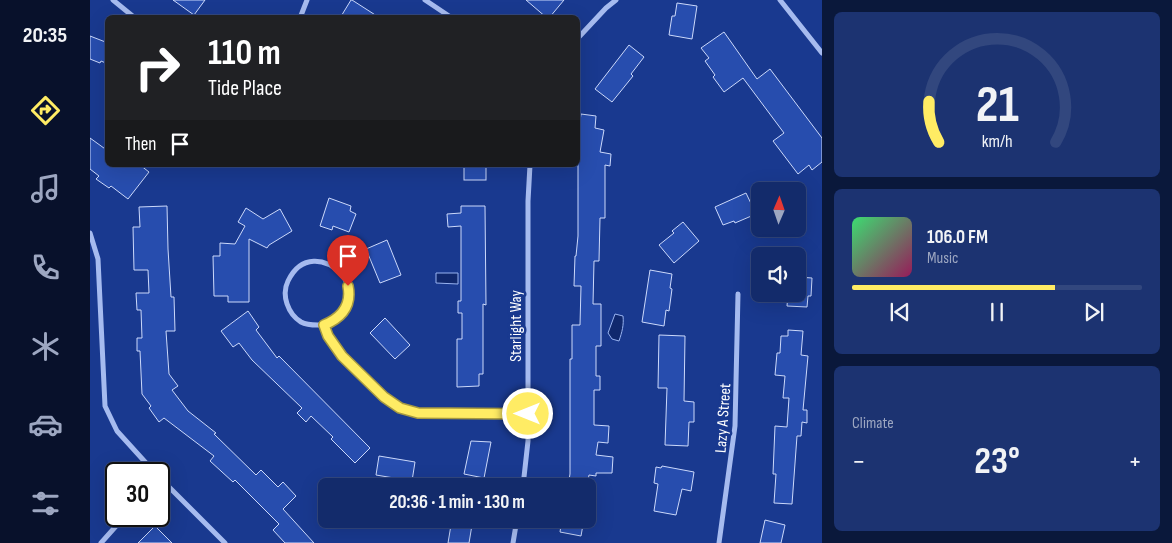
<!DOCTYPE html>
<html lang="en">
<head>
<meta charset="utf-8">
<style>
	body { margin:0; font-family:"Sofia Sans Condensed",sans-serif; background:#1c3371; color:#f1f3f6; height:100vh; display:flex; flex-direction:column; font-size:19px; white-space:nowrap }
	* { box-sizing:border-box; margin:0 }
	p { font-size:16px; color:#9da7c1 }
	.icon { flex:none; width:28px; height:28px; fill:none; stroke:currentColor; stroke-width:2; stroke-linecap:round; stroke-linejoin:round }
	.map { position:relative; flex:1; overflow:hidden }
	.drawer { display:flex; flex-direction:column; gap:12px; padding:12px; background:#0a183b; width:350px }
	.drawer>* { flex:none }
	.guide { position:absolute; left:15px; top:15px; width:475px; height:152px; border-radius:8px; box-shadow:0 5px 20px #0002,0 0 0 1px #32477e; background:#202124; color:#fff; overflow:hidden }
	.needle { width:32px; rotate:2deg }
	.tools { position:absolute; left:661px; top:182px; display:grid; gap:10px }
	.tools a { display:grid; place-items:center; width:55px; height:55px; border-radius:8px; background:#132b6b; box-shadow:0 5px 20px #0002,0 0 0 1px #32477e; font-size:25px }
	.speed { position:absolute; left:15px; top:462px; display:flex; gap:10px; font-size:25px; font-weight:700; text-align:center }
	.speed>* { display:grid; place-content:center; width:65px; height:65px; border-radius:50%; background:#132b6b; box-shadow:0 5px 20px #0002,0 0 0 1px #32477e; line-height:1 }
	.speed .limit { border:2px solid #111; border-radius:8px; background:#fff; color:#111 }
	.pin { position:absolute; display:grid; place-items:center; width:42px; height:42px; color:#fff; margin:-51px -21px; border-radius:50% 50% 50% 0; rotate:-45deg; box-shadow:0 0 5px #0007 }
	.pin .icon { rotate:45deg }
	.me { position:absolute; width:55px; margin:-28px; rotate:270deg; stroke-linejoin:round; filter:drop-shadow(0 0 4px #0008) }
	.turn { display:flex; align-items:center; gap:18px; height:105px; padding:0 20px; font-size:22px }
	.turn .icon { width:65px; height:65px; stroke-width:2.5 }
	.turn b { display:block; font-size:35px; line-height:42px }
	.then { display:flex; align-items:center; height:48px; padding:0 20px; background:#0003; gap:10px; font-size:19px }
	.big { font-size:38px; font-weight:700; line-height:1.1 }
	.drawer .tile { flex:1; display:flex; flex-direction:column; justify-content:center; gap:8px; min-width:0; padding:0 18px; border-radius:8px; background:#1c3371 }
	.drawer .dial { align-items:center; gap:0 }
	.dial svg { height:130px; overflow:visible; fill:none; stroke:#32477e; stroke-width:7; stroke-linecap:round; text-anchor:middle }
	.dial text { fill:#f1f3f6; stroke:none }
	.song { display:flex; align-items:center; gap:15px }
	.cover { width:60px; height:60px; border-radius:8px; background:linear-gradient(135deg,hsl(140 70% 55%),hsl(330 70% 35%)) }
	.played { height:5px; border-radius:2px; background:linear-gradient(90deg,#ffec64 70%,#32477e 70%) }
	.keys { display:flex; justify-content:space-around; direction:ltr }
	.heat { display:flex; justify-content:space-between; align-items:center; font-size:28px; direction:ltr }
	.trip { position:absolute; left:228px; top:478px; width:278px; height:50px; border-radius:8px; background:#132b6b; box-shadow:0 5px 20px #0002,0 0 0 1px #32477e; font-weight:700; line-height:50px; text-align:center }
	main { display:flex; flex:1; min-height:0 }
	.tabs { display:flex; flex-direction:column; width:90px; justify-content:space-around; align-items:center; background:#08112b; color:#9da7c1 }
	.tabs .icon { width:35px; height:35px }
	.tabs .selected { color:#ffec64 }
	.tabs b { font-size:22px; color:#f1f3f6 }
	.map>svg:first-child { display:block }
</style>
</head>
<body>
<main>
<nav class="tabs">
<b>20:35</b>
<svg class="icon selected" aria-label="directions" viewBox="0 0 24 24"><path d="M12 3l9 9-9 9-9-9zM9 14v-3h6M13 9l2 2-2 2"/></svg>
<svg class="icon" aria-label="music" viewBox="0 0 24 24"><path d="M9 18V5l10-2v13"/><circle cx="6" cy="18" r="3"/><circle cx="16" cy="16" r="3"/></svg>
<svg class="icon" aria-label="phone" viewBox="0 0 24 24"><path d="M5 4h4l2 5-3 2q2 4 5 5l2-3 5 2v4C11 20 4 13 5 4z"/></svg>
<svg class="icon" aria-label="climate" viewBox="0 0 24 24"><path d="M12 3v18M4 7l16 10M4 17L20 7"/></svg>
<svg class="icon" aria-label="car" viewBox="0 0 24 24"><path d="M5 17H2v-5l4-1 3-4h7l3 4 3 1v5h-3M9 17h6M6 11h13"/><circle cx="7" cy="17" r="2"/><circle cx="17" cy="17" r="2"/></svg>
<svg class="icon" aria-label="filters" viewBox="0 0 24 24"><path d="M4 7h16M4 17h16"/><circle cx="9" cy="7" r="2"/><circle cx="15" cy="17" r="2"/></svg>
</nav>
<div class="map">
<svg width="732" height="543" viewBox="0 0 732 543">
	<rect width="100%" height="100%" fill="#19398f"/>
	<g fill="#10286d" stroke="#98b3f1">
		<path d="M346 273H368V284L346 283Z"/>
		<path d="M525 314 533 316C534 325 532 332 529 341L522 339 518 333Z"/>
	</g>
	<g fill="#274dae" stroke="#ccd9fb">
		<path d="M83 0H115L104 15Z"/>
		<path d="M261 0H262L290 18H250Z"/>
		<path d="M436 0H474L459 18H457Z"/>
		<path d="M587 3 607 6 602 39 579 35 582 16H585Z"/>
		<path d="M634 32 667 79 680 69 732 138V162L722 170 719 165 708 174 683 141 694 133 653 78 634 92 623 77 625 75 615 61 619 58 611 48Z"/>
		<path d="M0 36 18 43V64L11 61 10 63 0 59Z"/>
		<path d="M539 45 554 57 541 74 543 76 522 102 505 89Z"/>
		<path d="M491 114 506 116 505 128 514 130 510 152 521 154 520 166 515 165V218H510L509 261H504L503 304H511V346H506V376H510V390H504V425L519 426 518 443 508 442 506 455 523 457 522 473H506V476L499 475 497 486H478L480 474V359H482V325H490L491 286H484L485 256H486L488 236V136Z"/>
		<path d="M0 138 18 151V165H50L59 172 38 199 21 186 19 188 6 179 9 176 0 169Z"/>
		<rect x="374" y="165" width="22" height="15"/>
		<path d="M656 193 666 214 645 223 644 221 633 225 625 207Z"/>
		<path d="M239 198 261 206 260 211 266 214 259 232 243 226 242 230 230 226Z"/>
		<path d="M77 206 78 249 81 297H84L85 331H76L79 374 88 386 82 390 98 411 126 433 124 434 166 475 171 470 188 487 193 482 206 496 193 509 224 543H195L183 530 189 524 145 480 143 482 120 461 124 456 74 418 69 422 59 408 61 406 52 394 50 351H47V338H52L51 310H47L46 293H59L58 270H44L43 227H50L49 207Z"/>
		<path d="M371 206H395L396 305 393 304V374H389V386L367 387V339H372V313H368V301H371V226L358 227 357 214 371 213Z"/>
		<path d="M156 208 173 219 190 209 202 231 179 245 177 248 159 239V302H138V296H124L123 256H130V243L145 244 155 226 148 222Z"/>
		<path d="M593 222 609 241 584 263 569 245 584 233 582 231Z"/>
		<path d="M297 240 311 275 290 283 276 249Z"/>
		<path d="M560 270 582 274 580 288 582 289 579 311 576 310 574 326 552 322Z"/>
		<path d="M708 277 722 278 721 296H718L717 307 697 306 698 294H708Z"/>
		<path d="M158 311 169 327 166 330 187 358 189 356 280 448 265 463 241 439 243 437 221 416 216 422 207 413 212 408 162 360 149 343 143 347 131 331Z"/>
		<path d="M295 318 320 345 305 359 280 333Z"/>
		<path d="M698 330 713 331 711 355 718 356 713 410H717V423L712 422 711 436H707L702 504 684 503 686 474H683L685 426 697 427 699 398H693L695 376 685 375 687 353H690L691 336H698Z"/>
		<path d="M569 335 595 336 594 401 604 402V422H599L598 446 575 445 577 388H568Z"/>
		<path d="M381 441 401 442 394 478 374 474Z"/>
		<path d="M289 456 325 462 322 481 286 475Z"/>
		<path d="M572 466 604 472 601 491 592 489 586 515 564 511 568 484 564 483 566 467 571 468Z"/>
		<path d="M362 519H383L379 543H358Z"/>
		<path d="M472 519H494L491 536 470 532Z"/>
		<path d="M675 520 695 525 691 543H670Z"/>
		<path d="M65 526 82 543H48Z"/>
	</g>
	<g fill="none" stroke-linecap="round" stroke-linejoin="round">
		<g stroke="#a6bbef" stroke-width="5">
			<path d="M23 0 45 18"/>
			<path d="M335 0 362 18"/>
			<path d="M690 0 732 53"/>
			<path d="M210 18 217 0"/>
			<path d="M488 38 516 8 526 0"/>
			<path d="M0 233 8 259 15 406 27 431 66 474"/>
			<path d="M234 325C226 325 218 326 211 322 198 314 191 295 198 281 224 226 299 300 234 325L238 336 252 356 294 397 310 408 329 413 438 414"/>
			<path d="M69 477 135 543"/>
			<path d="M433 486 438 441V201L440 165"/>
			<path d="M11 543 35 516"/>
			<path d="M423 543 427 519"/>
			<path d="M629 543 645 426 648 294"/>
		</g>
	</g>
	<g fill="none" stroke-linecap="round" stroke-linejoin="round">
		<defs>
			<path id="route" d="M258 286C262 306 251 318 234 325L238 336 252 356 294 397 310 408 328 413 438 414"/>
		</defs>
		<use href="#route" stroke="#a69941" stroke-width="12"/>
		<use href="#route" stroke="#ffec64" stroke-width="9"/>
	</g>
	<g text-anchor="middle" stroke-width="5" stroke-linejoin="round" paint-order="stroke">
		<g font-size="16" fill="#fff" stroke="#19398f">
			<text transform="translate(425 326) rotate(-90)" y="6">Starlight Way</text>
			<text transform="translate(632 418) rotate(-86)" y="6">Lazy A Street</text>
		</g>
	</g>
</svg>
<div class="tools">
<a><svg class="needle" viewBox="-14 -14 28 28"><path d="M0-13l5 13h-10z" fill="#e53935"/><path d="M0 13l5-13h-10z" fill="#9da7c1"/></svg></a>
<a><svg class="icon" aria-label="sound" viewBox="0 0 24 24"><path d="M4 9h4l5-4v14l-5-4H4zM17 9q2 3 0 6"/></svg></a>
</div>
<div class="speed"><div class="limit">30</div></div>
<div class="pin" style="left:258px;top:286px;background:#d93025"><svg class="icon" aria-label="arrive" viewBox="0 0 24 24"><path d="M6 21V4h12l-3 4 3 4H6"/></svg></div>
<svg class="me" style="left:438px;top:414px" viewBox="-20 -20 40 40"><circle r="17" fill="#ffec64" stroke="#fff" stroke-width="3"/><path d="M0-11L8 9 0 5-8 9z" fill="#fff"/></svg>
<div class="trip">20:36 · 1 min · 130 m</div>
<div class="guide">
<div class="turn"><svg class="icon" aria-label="right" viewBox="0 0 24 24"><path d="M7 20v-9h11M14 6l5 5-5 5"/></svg><div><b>110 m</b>Tide Place</div></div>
<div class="then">Then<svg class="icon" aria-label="arrive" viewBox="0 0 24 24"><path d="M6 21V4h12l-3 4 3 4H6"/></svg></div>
</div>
</div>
<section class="drawer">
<div class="tile dial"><svg viewBox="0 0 100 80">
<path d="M14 69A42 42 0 1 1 86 69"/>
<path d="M14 69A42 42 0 0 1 8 44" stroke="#ffec64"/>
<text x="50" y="56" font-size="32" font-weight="700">21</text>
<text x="50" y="72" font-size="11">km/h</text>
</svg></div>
<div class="tile">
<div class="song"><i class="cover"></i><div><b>106.0 FM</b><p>Music</p></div></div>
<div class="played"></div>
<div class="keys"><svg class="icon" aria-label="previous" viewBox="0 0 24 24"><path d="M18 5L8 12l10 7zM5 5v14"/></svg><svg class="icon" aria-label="pause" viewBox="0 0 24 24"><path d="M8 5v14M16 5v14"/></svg><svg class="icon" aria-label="next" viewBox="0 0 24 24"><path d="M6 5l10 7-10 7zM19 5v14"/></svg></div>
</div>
<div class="tile"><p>Climate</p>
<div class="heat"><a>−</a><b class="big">23°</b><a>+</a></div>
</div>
</section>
</main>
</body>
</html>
